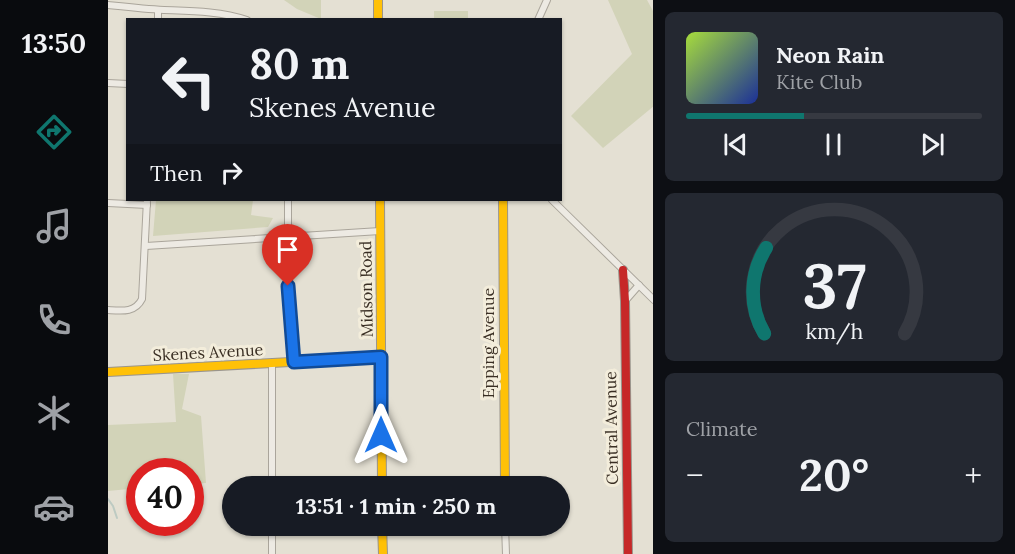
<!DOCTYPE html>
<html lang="en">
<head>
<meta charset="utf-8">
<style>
	body { margin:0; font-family:Lora,serif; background:#242831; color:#f1f3f6; height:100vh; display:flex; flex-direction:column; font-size:22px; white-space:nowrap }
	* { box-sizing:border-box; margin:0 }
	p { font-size:20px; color:#9ea1a6 }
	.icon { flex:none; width:33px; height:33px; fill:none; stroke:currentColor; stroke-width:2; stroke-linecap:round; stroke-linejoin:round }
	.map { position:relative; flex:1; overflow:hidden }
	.side { display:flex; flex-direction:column; gap:12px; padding:12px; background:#0d0f14; width:362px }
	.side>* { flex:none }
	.hud { position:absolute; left:18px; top:18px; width:436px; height:183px; border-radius:0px; box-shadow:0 2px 4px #0004; background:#171b24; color:#f1f3f6; overflow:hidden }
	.speed { position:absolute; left:18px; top:458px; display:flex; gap:12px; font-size:30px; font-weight:700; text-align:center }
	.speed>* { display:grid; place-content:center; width:78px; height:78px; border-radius:50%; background:#171b24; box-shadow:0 2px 4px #0004; line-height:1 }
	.speed .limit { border:9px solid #d22; background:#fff; color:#111 }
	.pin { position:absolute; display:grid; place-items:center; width:51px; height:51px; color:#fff; margin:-62px -26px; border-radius:50% 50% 50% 0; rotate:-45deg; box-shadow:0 0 6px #0007 }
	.pin .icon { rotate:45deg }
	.me { position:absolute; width:66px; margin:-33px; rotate:0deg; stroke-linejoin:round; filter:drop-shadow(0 0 4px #0008) }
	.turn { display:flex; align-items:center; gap:21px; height:126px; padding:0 24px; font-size:27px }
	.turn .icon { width:78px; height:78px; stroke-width:2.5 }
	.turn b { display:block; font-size:42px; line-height:51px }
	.then { display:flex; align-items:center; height:57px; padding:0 24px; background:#0003; gap:12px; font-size:22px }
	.big { font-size:45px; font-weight:700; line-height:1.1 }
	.side .widget { flex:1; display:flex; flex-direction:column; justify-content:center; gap:9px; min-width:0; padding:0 21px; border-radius:9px; background:#242831 }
	.side .dial { align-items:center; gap:0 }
	.dial svg { height:156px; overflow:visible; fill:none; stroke:#363941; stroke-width:7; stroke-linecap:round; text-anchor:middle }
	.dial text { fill:#f1f3f6; stroke:none }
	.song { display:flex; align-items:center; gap:18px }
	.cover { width:72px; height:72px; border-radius:9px; background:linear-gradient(135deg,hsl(80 70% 55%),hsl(230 70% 35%)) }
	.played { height:6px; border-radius:3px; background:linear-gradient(90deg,#0f766e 40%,#363941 40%) }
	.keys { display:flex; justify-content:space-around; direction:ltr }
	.heat { display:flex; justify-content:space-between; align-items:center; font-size:33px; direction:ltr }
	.trip { position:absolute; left:114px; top:476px; width:348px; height:60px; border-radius:30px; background:#171b24; box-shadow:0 2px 4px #0004; font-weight:700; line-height:60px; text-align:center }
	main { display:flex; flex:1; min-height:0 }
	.tabs { display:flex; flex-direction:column; width:108px; justify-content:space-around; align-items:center; background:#090b0e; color:#9ea1a6 }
	.tabs .icon { width:42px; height:42px }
	.tabs .current { color:#0f766e }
	.tabs b { font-size:27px; color:#f1f3f6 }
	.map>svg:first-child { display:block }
</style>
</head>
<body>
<main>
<nav class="tabs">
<b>13:50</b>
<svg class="icon current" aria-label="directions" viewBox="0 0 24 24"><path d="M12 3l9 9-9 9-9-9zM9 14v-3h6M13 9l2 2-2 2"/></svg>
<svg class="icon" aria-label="music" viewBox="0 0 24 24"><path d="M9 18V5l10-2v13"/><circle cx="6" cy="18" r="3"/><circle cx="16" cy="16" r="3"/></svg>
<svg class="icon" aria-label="phone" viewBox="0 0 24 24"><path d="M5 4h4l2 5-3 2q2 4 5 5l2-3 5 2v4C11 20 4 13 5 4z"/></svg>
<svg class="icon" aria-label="climate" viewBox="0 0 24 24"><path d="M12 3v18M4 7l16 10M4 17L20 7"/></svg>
<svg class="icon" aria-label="car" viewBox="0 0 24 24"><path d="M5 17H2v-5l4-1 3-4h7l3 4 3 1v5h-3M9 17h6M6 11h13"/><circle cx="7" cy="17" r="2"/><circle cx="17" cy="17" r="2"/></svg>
</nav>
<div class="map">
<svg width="546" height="554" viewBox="0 0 546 554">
	<rect width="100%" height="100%" fill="#e4e0d3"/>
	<g fill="#d2d3b8">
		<path d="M176 0H213V19L189 9Z"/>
		<path d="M500 0H539L545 11 546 106 495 148 463 116 524 54Z"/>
		<rect x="326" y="11" width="34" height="8"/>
		<path d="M48 200H145L143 215 165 218 160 227 45 236Z"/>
		<path d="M65 374H81L74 409 93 416 98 483 83 484 82 471H32L31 488 0 491V425L68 422Z"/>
	</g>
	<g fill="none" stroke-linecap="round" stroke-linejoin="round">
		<path stroke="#bdcac2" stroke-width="2" d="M0 499 5 506 9 518"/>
		<defs>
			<g id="street">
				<path d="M0 5C19 7 37 9 56 10 84 11 112 11 139 20"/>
				<path d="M50 20V10"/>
				<path d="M430 20 439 0"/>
				<path d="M0 83 20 84"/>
				<path d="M180 200V236"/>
				<path d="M444 200 546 300"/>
				<path d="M0 203 39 205"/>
				<path d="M38 246 272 231"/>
				<path d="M180 286 186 362"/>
				<path d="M517 301 531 285"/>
				<path d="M0 310C14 311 27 313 34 299L39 200"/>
				<path d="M164 486V363"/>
				<path d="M397 525 398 554"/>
				<path d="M164 554V525"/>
			</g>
			<g id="slow">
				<path d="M270 0V20"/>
				<path d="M272 200 274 486"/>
				<path d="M395 200 397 486"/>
				<path d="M0 372 273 357"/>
				<path d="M274 525 275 554"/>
			</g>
			<path id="jam" d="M515 270 517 301 520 554"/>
		</defs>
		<use href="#street" stroke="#aaa59b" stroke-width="8"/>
		<use href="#slow" stroke="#9a958c" stroke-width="10"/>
		<use href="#jam" stroke="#9a958c" stroke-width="10"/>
		<use href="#street" stroke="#edeae3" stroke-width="6"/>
		<use href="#slow" stroke="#ffc107" stroke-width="8"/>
		<use href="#jam" stroke="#c62828" stroke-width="8"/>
	</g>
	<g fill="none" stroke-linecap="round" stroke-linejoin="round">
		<defs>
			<path id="route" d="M180 286 186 362 273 357V435"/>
		</defs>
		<use href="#route" stroke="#114b97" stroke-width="15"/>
		<use href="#route" stroke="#1a73e8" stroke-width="10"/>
	</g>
	<g text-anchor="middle" stroke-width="6" stroke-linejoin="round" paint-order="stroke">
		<g font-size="16" fill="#392e23" stroke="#f3eddb">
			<text transform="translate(258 289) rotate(-91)" y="6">Midson Road</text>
			<text transform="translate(380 343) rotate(-90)" y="6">Epping Avenue</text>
			<text transform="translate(100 352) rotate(-3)" y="6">Skenes Avenue</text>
			<text transform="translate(503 428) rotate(-91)" y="6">Central Avenue</text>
		</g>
	</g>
</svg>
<div class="speed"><div class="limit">40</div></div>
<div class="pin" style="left:180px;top:286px;background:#d93025"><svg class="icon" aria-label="arrive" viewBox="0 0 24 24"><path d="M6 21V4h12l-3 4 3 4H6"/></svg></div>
<svg class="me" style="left:273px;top:435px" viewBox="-20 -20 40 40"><path d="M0-17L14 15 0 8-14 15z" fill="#1a73e8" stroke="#fff" stroke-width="4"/></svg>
<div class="trip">13:51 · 1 min · 250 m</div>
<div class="hud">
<div class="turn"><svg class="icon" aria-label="left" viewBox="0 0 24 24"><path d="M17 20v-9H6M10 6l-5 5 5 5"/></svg><div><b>80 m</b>Skenes Avenue</div></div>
<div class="then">Then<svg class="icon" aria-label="right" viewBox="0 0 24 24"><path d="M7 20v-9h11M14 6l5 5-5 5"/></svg></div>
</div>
</div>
<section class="side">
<div class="widget">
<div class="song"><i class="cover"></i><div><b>Neon Rain</b><p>Kite Club</p></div></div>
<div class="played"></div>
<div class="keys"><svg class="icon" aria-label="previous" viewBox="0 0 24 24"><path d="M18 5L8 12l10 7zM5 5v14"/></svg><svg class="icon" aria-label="pause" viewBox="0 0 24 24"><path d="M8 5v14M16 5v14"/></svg><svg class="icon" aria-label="next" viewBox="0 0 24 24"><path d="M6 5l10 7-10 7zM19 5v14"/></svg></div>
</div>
<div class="widget dial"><svg viewBox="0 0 100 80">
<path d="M14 69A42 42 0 1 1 86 69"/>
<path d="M14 69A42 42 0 0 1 15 25" stroke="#0f766e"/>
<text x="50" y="56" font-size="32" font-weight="700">37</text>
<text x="50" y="72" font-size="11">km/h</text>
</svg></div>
<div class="widget"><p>Climate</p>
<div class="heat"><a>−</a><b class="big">20°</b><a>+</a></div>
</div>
</section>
</main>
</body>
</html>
